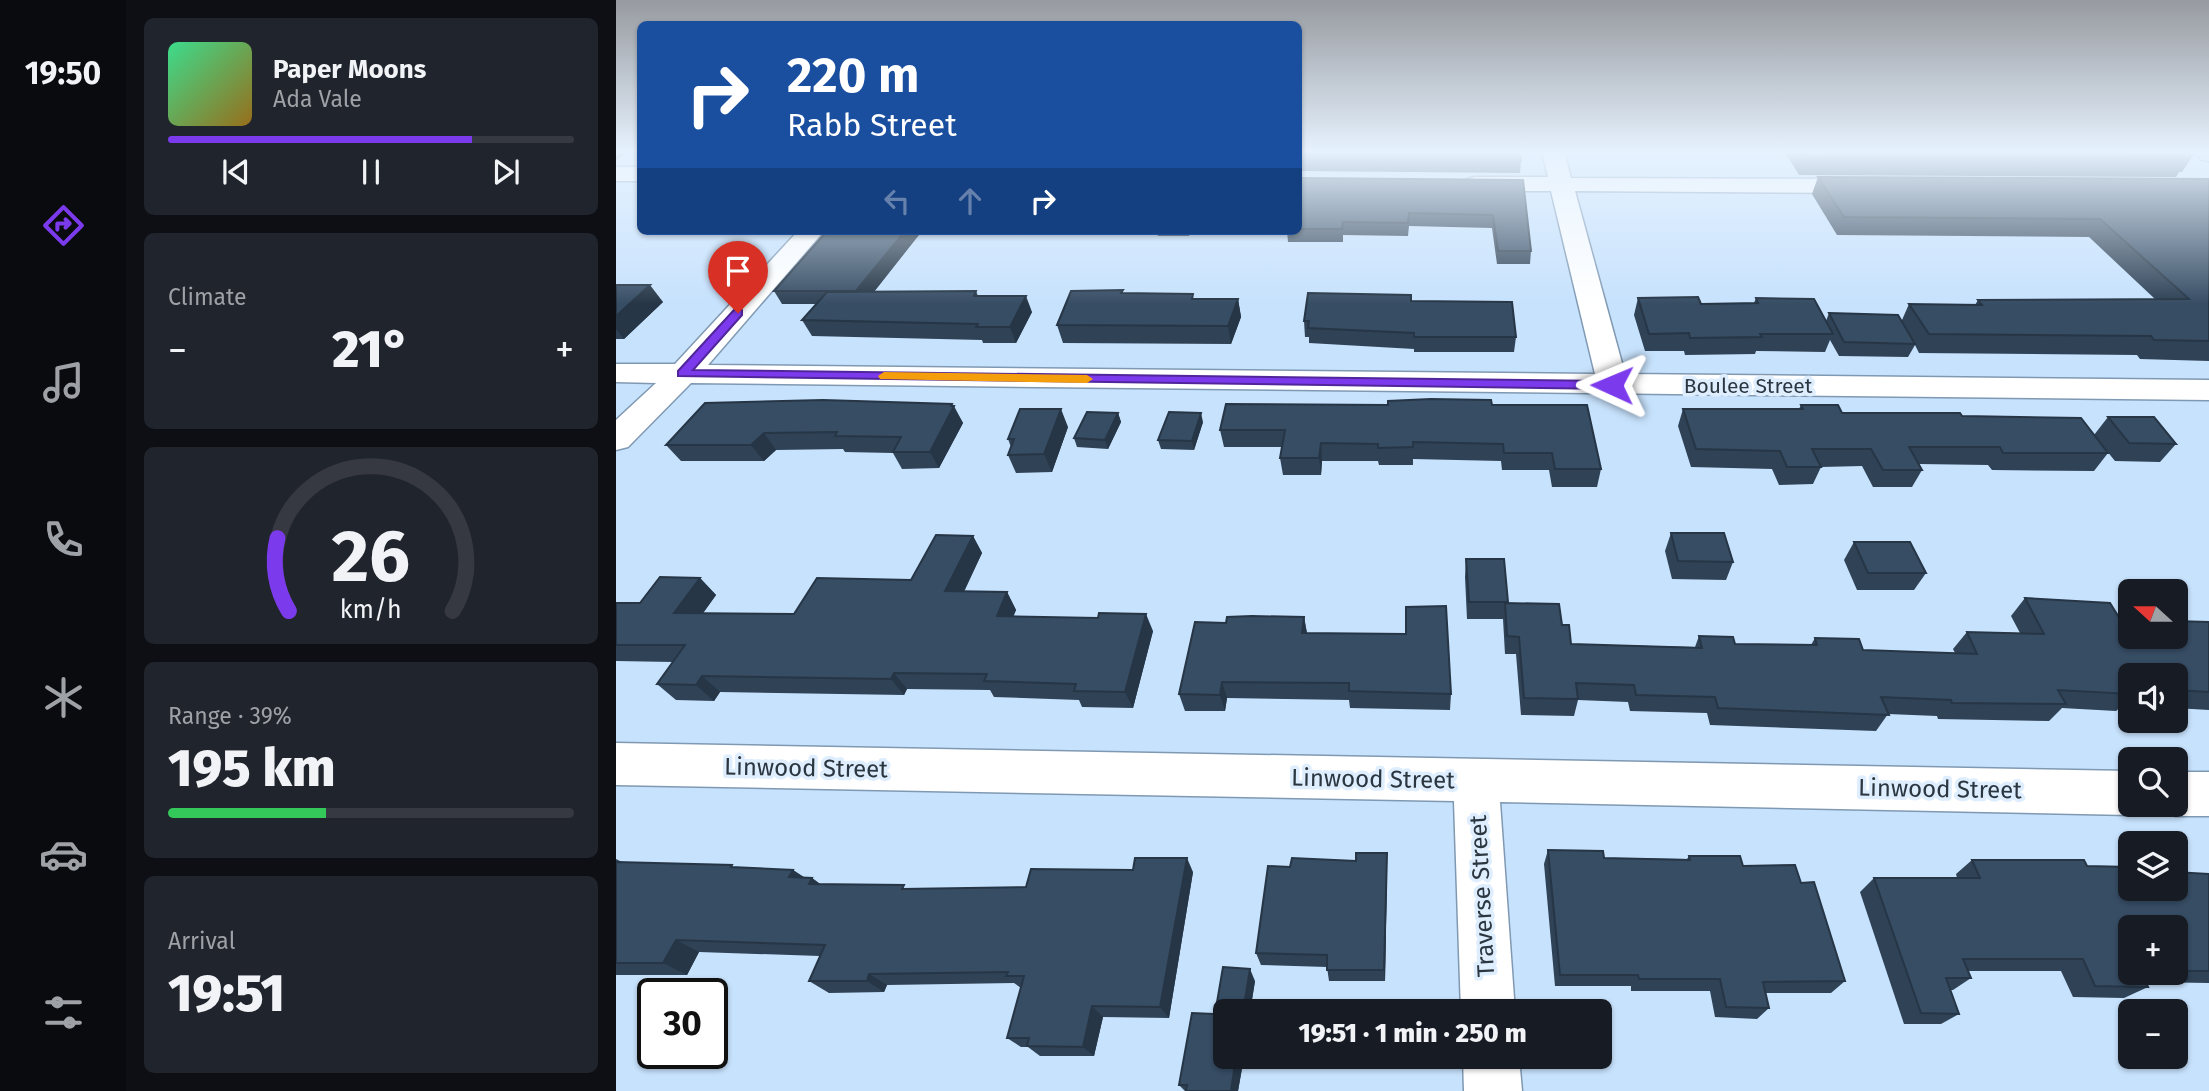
<!DOCTYPE html>
<html lang="en">
<head>
<meta charset="utf-8">
<style>
	body { margin:0; font-family:"Fira Sans",sans-serif; background:#20242c; color:#f1f3f6; height:100vh; display:flex; flex-direction:column; font-size:26px; white-space:nowrap }
	* { box-sizing:border-box; margin:0 }
	p { font-size:23px; color:#9ea1a6 }
	.icon { flex:none; width:38px; height:38px; fill:none; stroke:currentColor; stroke-width:2; stroke-linecap:round; stroke-linejoin:round }
	.map { position:relative; flex:1; overflow:hidden }
	.side { display:flex; flex-direction:column; gap:18px; padding:18px; background:#0d0f14; width:490px }
	.side>* { flex:none }
	.guide { position:absolute; left:21px; top:21px; width:665px; height:214px; border-radius:10px; box-shadow:0 2px 5px #0004; background:#1a4fa0; color:#fff; overflow:hidden }
	.needle { width:46px; rotate:291deg }
	.tools { position:absolute; left:1502px; top:579px; display:grid; gap:14px }
	.tools a { display:grid; place-items:center; width:70px; height:70px; border-radius:10px; background:#171b24; box-shadow:0 2px 5px #0004; font-size:35px }
	.speed { position:absolute; left:21px; top:978px; display:flex; gap:14px; font-size:35px; font-weight:700; text-align:center }
	.speed>* { display:grid; place-content:center; width:91px; height:91px; border-radius:50%; background:#171b24; box-shadow:0 2px 5px #0004; line-height:1 }
	.speed .limit { border:4px solid #111; border-radius:10px; background:#fff; color:#111 }
	.pin { position:absolute; display:grid; place-items:center; width:60px; height:60px; color:#fff; margin:-72px -30px; border-radius:50% 50% 50% 0; rotate:-45deg; box-shadow:0 0 7px #0007 }
	.pin .icon { rotate:45deg }
	.me { position:absolute; width:77px; margin:-38px; rotate:271deg; stroke-linejoin:round; filter:drop-shadow(0 0 5px #0008) }
	.turn { display:flex; align-items:center; gap:24px; height:147px; padding:0 35px; font-size:32px }
	.turn .icon { width:91px; height:91px; stroke-width:2.5 }
	.turn b { display:block; font-size:49px; line-height:60px }
	.lanes { display:flex; align-items:center; height:66px; padding:0 35px; background:#0003; justify-content:center; gap:35px; direction:ltr }
	.lanes .off { opacity:.35 }
	.big { font-size:52px; font-weight:800; line-height:1.1 }
	.side .card { flex:1; display:flex; flex-direction:column; justify-content:center; gap:10px; min-width:0; padding:0 24px; border-radius:10px; background:#20242c }
	.side .dial { align-items:center; gap:0 }
	.dial svg { height:182px; overflow:visible; fill:none; stroke:#363941; stroke-width:7; stroke-linecap:round; text-anchor:middle }
	.dial text { fill:#f1f3f6; stroke:none }
	.song { display:flex; align-items:center; gap:21px }
	.cover { width:84px; height:84px; border-radius:10px; background:linear-gradient(135deg,hsl(150 70% 55%),hsl(40 70% 35%)) }
	.played { height:7px; border-radius:4px; background:linear-gradient(90deg,#7c3aed 75%,#363941 75%) }
	.keys { display:flex; justify-content:space-around; direction:ltr }
	.heat { display:flex; justify-content:space-between; align-items:center; font-size:38px; direction:ltr }
	.charge { height:10px; border-radius:5px; background:linear-gradient(90deg,#34c759 39%,#363941 0) }
	.trip { position:absolute; left:597px; top:999px; width:399px; height:70px; border-radius:10px; background:#171b24; box-shadow:0 2px 5px #0004; font-weight:800; line-height:70px; text-align:center }
	main { display:flex; flex:1; min-height:0 }
	.menu { display:flex; flex-direction:column; width:126px; justify-content:space-around; align-items:center; background:#090b0e; color:#9ea1a6 }
	.menu .icon { width:49px; height:49px }
	.menu .current { color:#7c3aed }
	.menu b { font-size:32px; color:#f1f3f6 }
	.map>svg:first-child { display:block }
</style>
</head>
<body>
<main>
<nav class="menu">
<b>19:50</b>
<svg class="icon current" aria-label="directions" viewBox="0 0 24 24"><path d="M12 3l9 9-9 9-9-9zM9 14v-3h6M13 9l2 2-2 2"/></svg>
<svg class="icon" aria-label="music" viewBox="0 0 24 24"><path d="M9 18V5l10-2v13"/><circle cx="6" cy="18" r="3"/><circle cx="16" cy="16" r="3"/></svg>
<svg class="icon" aria-label="phone" viewBox="0 0 24 24"><path d="M5 4h4l2 5-3 2q2 4 5 5l2-3 5 2v4C11 20 4 13 5 4z"/></svg>
<svg class="icon" aria-label="climate" viewBox="0 0 24 24"><path d="M12 3v18M4 7l16 10M4 17L20 7"/></svg>
<svg class="icon" aria-label="car" viewBox="0 0 24 24"><path d="M5 17H2v-5l4-1 3-4h7l3 4 3 1v5h-3M9 17h6M6 11h13"/><circle cx="7" cy="17" r="2"/><circle cx="17" cy="17" r="2"/></svg>
<svg class="icon" aria-label="filters" viewBox="0 0 24 24"><path d="M4 7h16M4 17h16"/><circle cx="9" cy="7" r="2"/><circle cx="15" cy="17" r="2"/></svg>
</nav>
<section class="side">
<div class="card">
<div class="song"><i class="cover"></i><div><b>Paper Moons</b><p>Ada Vale</p></div></div>
<div class="played"></div>
<div class="keys"><svg class="icon" aria-label="previous" viewBox="0 0 24 24"><path d="M18 5L8 12l10 7zM5 5v14"/></svg><svg class="icon" aria-label="pause" viewBox="0 0 24 24"><path d="M8 5v14M16 5v14"/></svg><svg class="icon" aria-label="next" viewBox="0 0 24 24"><path d="M6 5l10 7-10 7zM19 5v14"/></svg></div>
</div>
<div class="card"><p>Climate</p>
<div class="heat"><a>−</a><b class="big">21°</b><a>+</a></div>
</div>
<div class="card dial"><svg viewBox="0 0 100 80">
<path d="M14 69A42 42 0 1 1 86 69"/>
<path d="M14 69A42 42 0 0 1 9 37" stroke="#7c3aed"/>
<text x="50" y="56" font-size="32" font-weight="700">26</text>
<text x="50" y="72" font-size="11">km/h</text>
</svg></div>
<div class="card"><p>Range · 39%</p><b class="big">195 km</b><div class="charge"></div></div>
<div class="card"><p>Arrival</p><b class="big">19:51</b></div>
</section>
<div class="map">
<svg width="1593" height="1091" viewBox="0 0 1593 1091">
	<rect width="100%" height="100%" fill="#c7e2fd"/>
	<g fill="none" stroke-linecap="round" stroke-linejoin="round">
		<defs>
			<g id="minor">
				<path d="M926 152H948L955 178 1248 179 1256 181 1260 186 1256 191 1248 193 959 191 1009 374 1593 380V400L75 383 12 447 0 450V420L40 383 0 382V364H59L182 231H208L92 365 979 374 935 191H859L851 189 847 184 851 179 859 177H932Z"/>
				<rect x="0" y="167" width="24" height="14"/>
				<path d="M0 743 1514 771V805H1532L1530 808 1514 815 884 802 899 1012H845L838 801 0 785Z"/>
				<path d="M1559 772H1593V816H1559L1543 809 1541 805H1559Z"/>
				<path d="M847 1057H903L906 1091H848Z"/>
			</g>
			<path id="major" d="M1579 152H1593V161L1585 159Z"/>
		</defs>
		<use href="#minor" stroke="#8099b2" stroke-width="3"/>
		<use href="#major" stroke="#7595b4" stroke-width="4"/>
		<use href="#minor" fill="#fff" fill-rule="evenodd"/>
		<use href="#major" fill="#c4def8" fill-rule="evenodd"/>
	</g>
	<g fill="#2f4256" fill-rule="evenodd">
		<path d="M1169 152H1575L1578 154 1566 172H1563L1560 177 1183 175Z"/>
		<path d="M685 160 905 161 904 173 686 171Z"/>
		<path d="M1202 177 1593 179V361L1524 359 1521 355 1303 353 1299 345 1292 357 1223 356 1214 340 1209 352 1140 351 1139 354 1069 355 1068 351H1029L1018 315 1022 298 1085 304 1138 303 1140 298 1210 321 1213 313 1286 320 1293 304 1359 305 1362 300 1539 299 1473 237 1221 235 1196 194Z"/>
		<path d="M682 178 907 180 915 251 914 264H881L876 228 793 226 792 236 727 235V242H672L671 231H682Z"/>
		<path d="M30 231H146L144 233 31 232Z"/>
		<path d="M211 231H317H306L258 292 360 291 362 296 416 312 400 343H367L366 340 196 336 186 320 200 304H166L158 291Z"/>
		<path d="M482 231H575L573 236H542L541 233H482Z"/>
		<path d="M0 285 47 302 8 339H0Z"/>
		<path d="M507 290V293L578 299H622L625 317 615 344 447 343 441 325Z"/>
		<path d="M795 301 900 337 898 352H798V349L693 343V337H689L688 321Z"/>
		<path d="M772 405H876L985 469 981 487H936L933 470H886L885 461 797 459V465H763L762 461H706L705 475H667L664 458 666 447H608L604 430Z"/>
		<path d="M1185 405 1226 413 1346 416 1492 453 1478 471 1376 470 1372 465 1303 464 1306 470 1296 487H1257L1246 466 1205 467 1197 484 1163 485 1156 469 1075 467 1062 426 1067 409H1183Z"/>
		<path d="M338 406 347 423 323 468 286 469 277 453 229 452 227 449 160 450 148 461H65L50 445Z"/>
		<path d="M502 413 505 422 492 449 461 447 458 438Z"/>
		<path d="M1492 417 1560 444 1544 462 1499 461 1478 435Z"/>
		<path d="M587 422 578 450 545 449 542 440Z"/>
		<path d="M452 427 436 472 400 473 392 455 395 447 392 439Z"/>
		<path d="M1055 533 1117 562 1110 580 1056 579 1049 551Z"/>
		<path d="M357 536 366 553 348 592H391L400 610 397 616 537 631 517 708 466 707 463 700 378 697 374 690 291 689 288 695 104 692 98 701 60 700 41 684 57 662 0 661V603H24L84 578 100 595 87 613 178 614 295 580Z"/>
		<path d="M1238 542 1310 573 1298 590H1241L1228 560Z"/>
		<path d="M850 559 892 602V603L946 625 955 644 1079 647 1083 636 1119 644 1195 645 1199 638 1247 650 1339 653 1337 649 1351 632 1404 633 1395 616 1409 598 1504 619 1593 622V710L1559 708V676H1514V705H1507L1500 711 1446 708 1433 721 1322 719 1321 716 1272 714 1260 731 1094 725 1091 713 1014 711 1012 702 962 700 958 716 905 715 900 654H889L887 619H851L849 577Z"/>
		<path d="M688 617 691 633 835 694 834 710 734 708 733 700 611 698 609 711H569L563 694 610 623Z"/>
		<path d="M932 850 988 858 1071 859 1073 856 1127 866 1185 883 1229 981 1215 993H1149L1153 1008 1141 1019 1099 1017 1094 991H1015V986H939L928 864Z"/>
		<path d="M771 853V867L769 981H713L711 967 645 965 640 953 674 867 740 861Z"/>
		<path d="M0 859 6 862 177 870 188 877 196 878 205 885 292 889 410 887 577 872 553 1018 487 1017 478 1056H424L412 1047H405L391 1038 405 988 398 983 271 985 268 992 213 993 193 981 204 956 83 952 71 975H0Z"/>
		<path d="M1356 860 1560 873 1593 874V983L1530 982 1532 987 1508 998 1457 997 1445 971H1352L1355 978 1337 990H1334L1343 1014 1325 1024H1288L1244 892 1258 878H1341L1340 874ZM1559 928V973H1514Z"/>
		<path d="M639 981 634 1012H609V1057H628L622 1091H569L563 1085 599 1014Z"/>
	</g>
	<g fill="#263646">
		<path d="M0 152H12L0 160Z"/>
		<path d="M289 231H306L248 304 240 291Z"/>
		<path d="M34 285 47 302 8 339 0 329V316Z"/>
		<path d="M410 296 416 312 400 343 394 327Z"/>
		<path d="M622 299 625 317 615 344 612 326Z"/>
		<path d="M336 404 347 423 323 468 314 452Z"/>
		<path d="M445 409 452 427 436 472 428 454Z"/>
		<path d="M502 413 505 422 492 449 489 440Z"/>
		<path d="M585 413 587 422 578 450 576 441Z"/>
		<path d="M148 433 160 450 148 461 135 445Z"/>
		<path d="M705 443 706 461 705 475 703 458Z"/>
		<path d="M357 536 366 553 339 609 329 591Z"/>
		<path d="M84 578 100 595 75 630 58 613Z"/>
		<path d="M391 592 400 610 391 633 381 616Z"/>
		<path d="M530 614 537 631 517 708 509 692Z"/>
		<path d="M688 617 691 634 686 633Z"/>
		<path d="M278 673 291 689 288 695 275 679Z"/>
		<path d="M86 676 104 692 98 701 80 685Z"/>
		<path d="M606 682 611 698 609 711 604 695Z"/>
		<path d="M771 853V867L769 981 768 970Z"/>
		<path d="M571 858 577 872 553 1018 544 1007Z"/>
		<path d="M177 870 194 882 196 878 214 891H192L173 877Z"/>
		<path d="M60 940 83 952 71 975 47 963Z"/>
		<path d="M634 969 639 981 634 1012H627Z"/>
		<path d="M253 974 271 985 268 992 251 981Z"/>
		<path d="M476 1006 487 1017 478 1056 467 1047Z"/>
		<path d="M620 1057H628L622 1091H615Z"/>
	</g>
	<g fill="#374d64" stroke="#263646" stroke-width="2">
		<path d="M686 152H903L905 161 685 160Z"/>
		<path d="M1186 152H1575L1578 154H1566L1572 159 1189 157Z"/>
		<path d="M1202 177 1593 179V341L1538 340 1535 336 1313 334 1293 304 1366 305 1362 300 1573 299 1484 219 1228 217Z"/>
		<path d="M682 178 907 180 915 251H882L877 215 793 213 792 223 727 222 726 229H682Z"/>
		<path d="M211 231H289L240 291H158Z"/>
		<path d="M0 285H34L0 316Z"/>
		<path d="M507 290 505 293 577 294 576 299H622L612 326 441 325 455 291Z"/>
		<path d="M360 291 358 296H410L394 327H360L362 324 186 320 211 292Z"/>
		<path d="M692 293 795 295V301L896 302 900 337H798V333L692 328 693 321H688Z"/>
		<path d="M1082 297 1085 304 1142 303 1140 298 1198 299 1217 334H1144L1146 337 1074 338 1073 333 1033 334 1022 298Z"/>
		<path d="M1213 313 1282 315 1299 344 1228 342Z"/>
		<path d="M815 399 875 400 876 405H971L985 469H939L936 453H888L887 444 797 442V447L762 448V444L705 443 703 458H664L669 430H604L610 404 772 405V401Z"/>
		<path d="M207 400 336 404 335 406H338L314 452H277L285 437 219 436 221 432 148 433 135 445H50L89 403Z"/>
		<path d="M1185 405H1222L1226 413H1344L1346 416 1465 418 1492 453H1387L1384 447H1293L1306 470H1267L1255 449H1196L1205 467H1171L1164 451 1080 449 1067 409H1187Z"/>
		<path d="M404 409H445L428 454 392 455 398 439H392Z"/>
		<path d="M471 412 502 413 489 440 458 438Z"/>
		<path d="M553 412 585 413 576 441 542 440Z"/>
		<path d="M1492 417H1538L1560 444 1513 443Z"/>
		<path d="M1055 533H1108L1117 562 1062 561Z"/>
		<path d="M320 535 357 536 329 591 391 592 381 616 482 618 483 613 530 614 509 692 458 691 460 684 368 681 371 674 278 673 275 679 86 676 80 685 41 684 69 645H0V603H24L44 577 84 578 58 613 178 614 201 578 295 580Z"/>
		<path d="M1238 542H1294L1310 573H1252Z"/>
		<path d="M850 559H888L892 602H853Z"/>
		<path d="M1409 598 1494 603 1504 619H1514V637H1559V621L1593 622V692L1559 690V676H1514V694L1442 690 1450 704 1336 703 1335 700 1265 697 1273 715 1102 708 1099 697 1020 695 1018 685 960 683 962 699 908 698 903 637 891 636 889 603 943 604 946 625H953L955 644 1086 648 1083 636 1117 637 1119 644 1201 645 1199 638 1243 639 1247 650 1361 654 1351 632 1428 634Z"/>
		<path d="M830 606 835 694 733 691V683L606 682 604 695 563 694 579 622 610 623 611 617 636 616 688 617 686 633 790 634V607Z"/>
		<path d="M932 850 987 851 988 858 1074 860 1073 856H1124L1127 866 1179 865 1185 883 1198 882 1229 981 1147 982 1153 1008 1110 1007 1104 979H1023L1022 975H944Z"/>
		<path d="M740 853H771L768 970H711V955L640 953 652 866 674 867 676 858 740 861Z"/>
		<path d="M519 858H571L544 1007 476 1006 467 1047 411 1046 413 1038H391L408 976H390L392 972 253 974 251 981H193L209 945 60 940 47 963H0V862L116 865 115 867 177 870 173 877 196 878 193 884 288 885 286 889 410 887 415 869 517 870Z"/>
		<path d="M1356 860H1468L1471 866 1514 867V889H1559V872L1593 874V971H1559V928H1514V973H1525L1532 987 1479 986 1467 959H1347L1355 978H1330L1343 1014 1305 1013 1258 878H1364Z"/>
		<path d="M607 967 634 969 627 1012H609V1057H620L615 1091H570L571 1085H563L576 1013 599 1014Z"/>
	</g>
	<linearGradient id="sky" x2="0" y2="1"><stop stop-color="#979aa0"/><stop offset="0.5" stop-color="#e6f2fe"/><stop offset="1" stop-color="#e6f2fe" stop-opacity="0"/></linearGradient>
	<rect width="1593" height="304" fill="url(#sky)"/>
	<path fill="#7c3aed" stroke="#51269a" stroke-width="2" d="M122 309 126 310V315L77 370 996 381 1003 385 996 389 62 376V371L118 310Z"/>
	<path fill="#f59e0b" d="M268 372 471 375 477 379 471 383 264 379 262 376Z"/>
	<g text-anchor="middle" stroke-width="7" stroke-linejoin="round" paint-order="stroke">
		<g font-size="21" fill="#2b3640" stroke="#deeefe">
			<text x="1132" y="393">Boulee Street</text>
		</g>
		<g font-size="24" fill="#2b3640" stroke="#deeefe">
			<text transform="translate(190 768) rotate(1)" y="8">Linwood Street</text>
			<text transform="translate(757 779) rotate(1)" y="8">Linwood Street</text>
			<text transform="translate(1324 789) rotate(1)" y="8">Linwood Street</text>
			<text transform="translate(866 896) rotate(-93)" y="8">Traverse Street</text>
		</g>
	</g>
</svg>
<div class="tools">
<a><svg class="needle" viewBox="-14 -14 28 28"><path d="M0-13l5 13h-10z" fill="#e53935"/><path d="M0 13l5-13h-10z" fill="#9ea1a6"/></svg></a>
<a><svg class="icon" aria-label="sound" viewBox="0 0 24 24"><path d="M4 9h4l5-4v14l-5-4H4zM17 9q2 3 0 6"/></svg></a>
<a><svg class="icon" aria-label="search" viewBox="0 0 24 24"><circle cx="10" cy="10" r="6"/><path d="M15 15l6 6"/></svg></a>
<a><svg class="icon" aria-label="layers" viewBox="0 0 24 24"><path d="M12 4l9 5-9 5-9-5zM3 14l9 5 9-5"/></svg></a>
<a>+</a>
<a>−</a>
</div>
<div class="speed"><div class="limit">30</div></div>
<div class="pin" style="left:122px;top:313px;background:#d93025"><svg class="icon" aria-label="arrive" viewBox="0 0 24 24"><path d="M6 21V4h12l-3 4 3 4H6"/></svg></div>
<svg class="me" style="left:996px;top:385px" viewBox="-20 -20 40 40"><path d="M0-17L14 15 0 8-14 15z" fill="#7c3aed" stroke="#fff" stroke-width="4"/></svg>
<div class="trip">19:51 · 1 min · 250 m</div>
<div class="guide">
<div class="turn"><svg class="icon" aria-label="right" viewBox="0 0 24 24"><path d="M7 20v-9h11M14 6l5 5-5 5"/></svg><div><b>220 m</b>Rabb Street</div></div>
<div class="lanes"><svg class="icon off" aria-label="left" viewBox="0 0 24 24"><path d="M17 20v-9H6M10 6l-5 5 5 5"/></svg><svg class="icon off" aria-label="ahead" viewBox="0 0 24 24"><path d="M12 20V5M6 11l6-6 6 6"/></svg><svg class="icon" aria-label="right" viewBox="0 0 24 24"><path d="M7 20v-9h11M14 6l5 5-5 5"/></svg></div>
</div>
</div>
</main>
</body>
</html>
